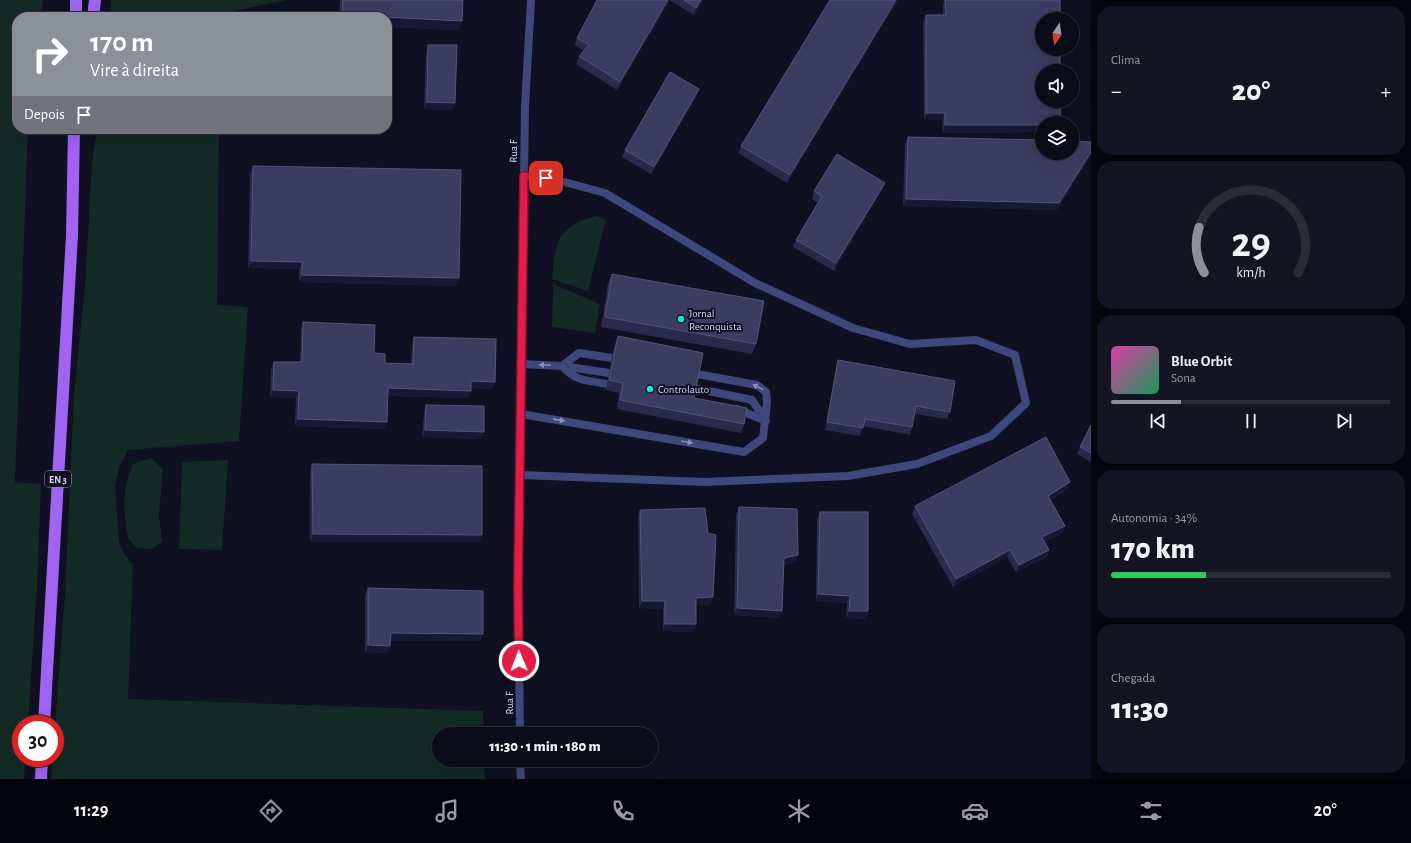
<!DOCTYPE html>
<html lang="pt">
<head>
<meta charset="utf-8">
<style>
	body { margin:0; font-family:"Alegreya Sans",sans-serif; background:#141522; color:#f1f3f6; height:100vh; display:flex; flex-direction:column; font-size:15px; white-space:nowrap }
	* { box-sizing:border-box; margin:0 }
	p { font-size:13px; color:#9a9ba2 }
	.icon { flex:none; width:22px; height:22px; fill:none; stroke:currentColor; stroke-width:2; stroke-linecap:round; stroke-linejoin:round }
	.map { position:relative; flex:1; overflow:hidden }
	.drawer { display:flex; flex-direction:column; gap:6px; padding:6px; background:#06070e; width:320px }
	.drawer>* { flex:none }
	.banner { position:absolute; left:12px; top:12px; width:380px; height:122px; border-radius:16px; box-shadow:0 4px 16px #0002,0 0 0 1px #2b2c38; background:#8c9099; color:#fff; overflow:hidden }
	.needle { width:26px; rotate:193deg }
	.tools { position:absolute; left:1035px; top:12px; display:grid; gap:8px }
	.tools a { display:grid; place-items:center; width:44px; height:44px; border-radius:50%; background:#0b0c19; box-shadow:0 4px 16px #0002,0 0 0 1px #2b2c38; font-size:20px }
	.speed { position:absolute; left:12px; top:715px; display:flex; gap:8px; font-size:20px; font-weight:700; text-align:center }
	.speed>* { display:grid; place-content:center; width:52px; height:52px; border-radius:50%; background:#0b0c19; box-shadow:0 4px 16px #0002,0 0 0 1px #2b2c38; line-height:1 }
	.speed .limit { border:6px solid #d22; background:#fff; color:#111 }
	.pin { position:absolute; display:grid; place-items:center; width:34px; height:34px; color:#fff; margin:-17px; border-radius:8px; box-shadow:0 2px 6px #0006 }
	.me { position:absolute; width:44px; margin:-22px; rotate:359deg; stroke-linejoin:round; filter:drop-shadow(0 0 3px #0008) }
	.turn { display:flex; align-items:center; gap:14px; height:84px; padding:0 12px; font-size:18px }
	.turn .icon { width:52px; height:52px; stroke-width:2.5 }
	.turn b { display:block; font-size:28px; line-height:34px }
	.then { display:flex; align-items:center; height:38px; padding:0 12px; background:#0003; gap:8px; font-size:15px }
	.big { font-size:30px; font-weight:800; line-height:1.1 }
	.drawer .card { flex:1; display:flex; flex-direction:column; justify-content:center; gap:6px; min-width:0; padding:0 14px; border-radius:16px; background:#141522 }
	.drawer .dial { align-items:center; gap:0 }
	.dial svg { height:104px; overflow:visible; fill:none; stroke:#2b2c38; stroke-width:7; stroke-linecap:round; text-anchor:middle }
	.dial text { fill:#f1f3f6; stroke:none }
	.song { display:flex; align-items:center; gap:12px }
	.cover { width:48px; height:48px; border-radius:6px; background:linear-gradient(135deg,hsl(320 70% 55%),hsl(150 70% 35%)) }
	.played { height:4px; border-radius:2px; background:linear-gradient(90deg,#8c9099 25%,#2b2c38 25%) }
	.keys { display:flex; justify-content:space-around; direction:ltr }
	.heat { display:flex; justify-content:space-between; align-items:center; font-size:22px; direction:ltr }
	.charge { height:6px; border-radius:3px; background:linear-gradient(90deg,#34c759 34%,#2b2c38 0) }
	.trip { position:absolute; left:432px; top:727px; width:226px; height:40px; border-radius:20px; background:#0b0c19; box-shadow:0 4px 16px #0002,0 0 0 1px #2b2c38; font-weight:800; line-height:40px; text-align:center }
	.tabs { display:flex; height:64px; justify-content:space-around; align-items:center; background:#04050a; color:#9a9ba2 }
	.tabs .icon { width:28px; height:28px }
	.tabs .on { color:#8c9099 }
	.tabs b { font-size:18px; color:#f1f3f6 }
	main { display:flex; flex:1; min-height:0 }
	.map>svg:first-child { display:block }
</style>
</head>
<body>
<main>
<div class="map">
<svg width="1091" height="779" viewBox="0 0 1091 779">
	<rect width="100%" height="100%" fill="#0f1021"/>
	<g fill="#132a25">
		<path d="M0 0H43L41 17H17V129H28L15 482 41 484 37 586 28 724H21V758H25L24 779H0Z"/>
		<path d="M111 0H287L219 14V17H110Z"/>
		<path d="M97 129H219L217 305 248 307 239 441 128 450 119 468 115 485 119 542 125 555 133 565 128 699 483 711 484 734H439V760H484L485 779H51L52 758H55V724L65 594 74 394 85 287 92 162Z"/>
		<path d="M595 216 606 219 588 291 552 279C556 241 555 229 595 216Z"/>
		<path d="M553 284 600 304 595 333 552 327Z"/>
		<path d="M151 458 163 469 159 514 162 542 151 549 137 548C134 545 129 540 128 536 122 512 123 486 133 464Z"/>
		<path d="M228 460 222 550 179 549 182 462Z"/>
	</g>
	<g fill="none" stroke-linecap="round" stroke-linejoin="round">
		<g stroke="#3e487c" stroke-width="8">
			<path d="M522 364 562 366C577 382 586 380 607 384"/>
			<path d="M562 366 579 353 612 358"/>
			<path d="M562 366 609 373"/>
			<path d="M694 388 752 400 765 420"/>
			<path d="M737 409 766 421"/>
			<path d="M521 414 744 452 763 438 767 402 766 392 757 385 697 374"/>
		</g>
		<g stroke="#3e487c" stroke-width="8">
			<path d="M520 475 705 482 848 476 917 464 991 436 1026 403 1015 355 976 340 910 344 853 328 755 283 605 193 557 180 524 176"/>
			<path d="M520 734 518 588 525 107 531 0"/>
			<path d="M520 760 521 779"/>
		</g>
		<g stroke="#a063f2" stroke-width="12">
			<path d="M76 17V0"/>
			<path d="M93 17 95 0"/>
			<path d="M44 724 72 235 74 129"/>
			<path d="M41 779 42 758"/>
		</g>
	</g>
	<g fill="#2a2a4d">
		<path d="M340 0H463L459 30 387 27V17H339Z"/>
		<path d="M597 0H703L694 15 669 0 668 4 617 90 576 64 579 56 584 51 575 45 577 38Z"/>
		<path d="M898 0 787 183 738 153 741 146Z"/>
		<path d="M944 0H1060L1042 123V132L943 133 942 120H924L923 22 926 15H943V5Z"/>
		<path d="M428 45 453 110 424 109 426 52Z"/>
		<path d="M697 96 651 174 622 157 625 150Z"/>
		<path d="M908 137 1091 142V155L1057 210 903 206 905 144Z"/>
		<path d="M253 166 456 286 299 282V269L248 268 250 173Z"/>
		<path d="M885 183 882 190 834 271 793 247 796 240 818 203 812 199 814 191Z"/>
		<path d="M612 274 756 344 752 354 601 327 608 283Z"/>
		<path d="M303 322 374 353 385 363 411 364 412 344 414 337 495 382 492 389 471 388 468 398 388 396 384 429 295 426 296 398 270 397 271 369 274 362H300L301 330Z"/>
		<path d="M618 336 694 398 744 424 741 433 617 409 619 393 606 390 614 346Z"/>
		<path d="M838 360 950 412 947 419 915 414 912 427 910 435 863 426 860 436 825 430 836 367Z"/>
		<path d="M426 405 484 432 481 439 422 437 424 412Z"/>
		<path d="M1091 425V462L1077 454 1080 447Z"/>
		<path d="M312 464 482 535 479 542H310V471Z"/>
		<path d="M1070 482 1067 489 1051 500 1065 526 1062 533 1044 542 1049 550 1046 557 1016 572 1007 557 953 587 912 514 915 506Z"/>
		<path d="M739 507 798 555 795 562 784 565 782 611 779 618 734 615 736 515Z"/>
		<path d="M640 510 710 605H696V624L693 632 663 631V609L639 608 638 517Z"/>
		<path d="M820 512 865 619 846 618 847 603 816 601 817 519Z"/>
		<path d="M368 588 483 634 480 641H390V646L387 653 365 652V595Z"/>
	</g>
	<g fill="#171834">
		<path d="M668 0H669L668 4 617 90 620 82Z"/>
		<path d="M701 0H703L694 15 696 8Z"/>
		<path d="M896 0H898L787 183 790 175Z"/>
		<path d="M342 15 384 17H342Z"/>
		<path d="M387 17 462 21 459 30 387 27Z"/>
		<path d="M699 89 697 96 651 174 654 167Z"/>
		<path d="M427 102 455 103 453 110 424 109Z"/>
		<path d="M926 113H945L942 120H924Z"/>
		<path d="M945 125H1042V132L943 133Z"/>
		<path d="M1091 152V155L1057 210 903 206 906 199Z"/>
		<path d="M885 183 882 190 834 271 836 263Z"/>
		<path d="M251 261 302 262 299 269 248 268Z"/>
		<path d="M302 275 459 278 456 286 299 282Z"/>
		<path d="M471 381 495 382 492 389 469 388Z"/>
		<path d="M388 388 471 391 468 398 385 396Z"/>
		<path d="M273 390 299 391 296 398 270 397Z"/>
		<path d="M298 419 387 422 384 429 295 426Z"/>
		<path d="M425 430 484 432 481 439 422 437Z"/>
		<path d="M1070 482 1067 489 1046 504 1048 496Z"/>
		<path d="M1065 526 1062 533 1039 545 1042 537Z"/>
		<path d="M313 534 482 535 479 542H310Z"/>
		<path d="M1010 550 1007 557 953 587 956 579Z"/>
		<path d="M1049 550 1046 557 1016 572 1019 565Z"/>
		<path d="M798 555 795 562 781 565 784 558Z"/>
		<path d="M818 594 850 596 847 603 816 601Z"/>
		<path d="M713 597 710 605H693L696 598Z"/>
		<path d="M642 601H665L663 609 639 608Z"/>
		<path d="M737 608 782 611 779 618 734 615Z"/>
		<path d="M849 611H868L865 619 846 618Z"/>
		<path d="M665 624H696L693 632 663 631Z"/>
		<path d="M391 633 483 634 480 641H388Z"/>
		<path d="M368 645 390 646 387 653 365 652Z"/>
	</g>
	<g fill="#3c3c60" stroke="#545478">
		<path d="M343 0H463L462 21 342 15Z"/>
		<path d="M597 0H668L620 82 579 56 589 45 577 38Z"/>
		<path d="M684 0H701L696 8Z"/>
		<path d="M830 0H896L790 175 741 146Z"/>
		<path d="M945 0H1060V19H1042V49H1060V71H1042V101H1060L1061 123H1042V125H945V113H926V15H946Z"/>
		<path d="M250 14V17H228V16Z"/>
		<path d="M428 45H457L455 103 427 102Z"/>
		<path d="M670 72 699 89 654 167 625 150Z"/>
		<path d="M908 137 1042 140V153H1072V141L1091 142V152L1059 203 906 199Z"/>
		<path d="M837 154 885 183 836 263 796 240 822 196 814 191Z"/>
		<path d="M253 166 461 170 459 278 302 275V262L251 261Z"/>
		<path d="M612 274 764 301 756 344 605 317Z"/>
		<path d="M303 322 375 325 374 353 385 354V363L413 364 414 337 496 339 495 382 471 381V391L388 388 387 422 298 419 299 391 273 390 274 362H302Z"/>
		<path d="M618 336 703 353 694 398 747 408 744 424 620 400 623 383 609 380Z"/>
		<path d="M838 360 955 381 950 412 916 406 912 427 865 419 863 428 827 422Z"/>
		<path d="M426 405 484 406V432L425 430Z"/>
		<path d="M1091 425V453L1080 447Z"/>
		<path d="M1046 437 1070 482 1048 496 1065 526 1042 537 1049 550 1019 565 1010 550 956 579 915 506Z"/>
		<path d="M312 464 482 466V535L313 534Z"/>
		<path d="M739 507 797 509 798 555 784 558 782 611 737 608Z"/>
		<path d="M705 508 708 533 716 535 713 597 696 598V624H665V601H642L640 510Z"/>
		<path d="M820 512H868V611H849L850 596 818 594Z"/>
		<path d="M368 588 483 591V634L391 633 390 646 368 645Z"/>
	</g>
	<defs><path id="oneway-solid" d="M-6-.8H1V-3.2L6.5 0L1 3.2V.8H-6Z"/></defs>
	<g fill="#888fbc">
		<use href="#oneway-solid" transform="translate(545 365) rotate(-178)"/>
		<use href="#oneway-solid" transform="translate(758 387) rotate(-154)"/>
		<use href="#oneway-solid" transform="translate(559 420) rotate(8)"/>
		<use href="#oneway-solid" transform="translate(687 442) rotate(10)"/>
	</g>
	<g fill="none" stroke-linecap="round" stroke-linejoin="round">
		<defs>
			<path id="route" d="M519 661 518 588 524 176 546 178"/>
		</defs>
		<use href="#route" stroke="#92132f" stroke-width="10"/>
		<use href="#route" stroke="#e11d48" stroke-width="7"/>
	</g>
	<g fill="#13e7d2" stroke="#0f1021" stroke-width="1.5">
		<circle cx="681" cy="319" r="4"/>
		<circle cx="650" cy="389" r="4"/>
	</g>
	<g text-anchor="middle" stroke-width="4" stroke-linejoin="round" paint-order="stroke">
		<rect fill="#0f1021" stroke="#989bba" stroke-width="1" x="45" y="471" width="26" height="16" rx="3"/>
		<g font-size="10" font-weight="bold" fill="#d3d6fb">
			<text x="58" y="483">EN 3</text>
		</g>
		<g font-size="11" fill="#d3d6fb" stroke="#0f1021">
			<text transform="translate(513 151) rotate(-89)" y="4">Rua F</text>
			<text transform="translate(509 703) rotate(-91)" y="4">Rua F</text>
		</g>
		<g font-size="11" fill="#d3d6fb" stroke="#0f1021" text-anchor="start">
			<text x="689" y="317">Jornal<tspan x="689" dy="13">Reconquista</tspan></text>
			<text x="658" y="393">Controlauto</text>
		</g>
	</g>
</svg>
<div class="tools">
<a><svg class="needle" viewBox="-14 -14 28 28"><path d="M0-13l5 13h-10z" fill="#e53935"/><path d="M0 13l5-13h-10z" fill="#9a9ba2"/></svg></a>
<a><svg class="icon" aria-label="sound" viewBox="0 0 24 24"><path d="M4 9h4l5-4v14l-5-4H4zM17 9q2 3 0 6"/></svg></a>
<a><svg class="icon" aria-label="layers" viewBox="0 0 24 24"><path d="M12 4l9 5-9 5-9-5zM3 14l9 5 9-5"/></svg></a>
</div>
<div class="speed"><div class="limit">30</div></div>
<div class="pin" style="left:546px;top:178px;background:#d93025"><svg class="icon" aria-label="arrive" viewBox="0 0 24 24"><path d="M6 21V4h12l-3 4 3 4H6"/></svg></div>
<svg class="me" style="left:519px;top:661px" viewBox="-20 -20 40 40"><circle r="17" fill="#e11d48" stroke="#fff" stroke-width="3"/><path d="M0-11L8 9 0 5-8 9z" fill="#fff"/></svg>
<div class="trip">11:30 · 1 min · 180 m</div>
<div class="banner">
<div class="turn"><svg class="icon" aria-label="right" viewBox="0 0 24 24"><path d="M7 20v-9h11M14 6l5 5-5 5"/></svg><div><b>170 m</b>Vire à direita</div></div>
<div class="then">Depois<svg class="icon" aria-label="arrive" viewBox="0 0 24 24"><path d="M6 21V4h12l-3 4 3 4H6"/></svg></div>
</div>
</div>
<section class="drawer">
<div class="card"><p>Clima</p>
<div class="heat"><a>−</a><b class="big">20°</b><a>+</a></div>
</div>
<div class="card dial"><svg viewBox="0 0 100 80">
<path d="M14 69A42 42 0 1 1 86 69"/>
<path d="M14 69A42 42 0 0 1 10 34" stroke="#8c9099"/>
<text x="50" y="56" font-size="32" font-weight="700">29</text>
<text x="50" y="72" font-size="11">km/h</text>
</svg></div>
<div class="card">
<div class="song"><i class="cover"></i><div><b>Blue Orbit</b><p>Sona</p></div></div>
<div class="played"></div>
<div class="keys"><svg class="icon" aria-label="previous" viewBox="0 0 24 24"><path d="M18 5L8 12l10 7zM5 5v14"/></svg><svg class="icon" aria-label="pause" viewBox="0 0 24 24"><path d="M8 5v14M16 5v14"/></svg><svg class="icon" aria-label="next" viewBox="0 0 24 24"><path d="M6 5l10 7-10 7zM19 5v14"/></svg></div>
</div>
<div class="card"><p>Autonomia · 34%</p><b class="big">170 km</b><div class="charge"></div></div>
<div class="card"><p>Chegada</p><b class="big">11:30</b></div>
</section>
</main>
<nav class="tabs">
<b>11:29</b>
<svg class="icon on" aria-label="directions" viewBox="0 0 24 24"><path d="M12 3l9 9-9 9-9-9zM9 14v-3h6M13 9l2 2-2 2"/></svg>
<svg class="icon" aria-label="music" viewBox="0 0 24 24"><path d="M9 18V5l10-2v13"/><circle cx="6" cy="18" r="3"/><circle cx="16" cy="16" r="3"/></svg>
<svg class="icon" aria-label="phone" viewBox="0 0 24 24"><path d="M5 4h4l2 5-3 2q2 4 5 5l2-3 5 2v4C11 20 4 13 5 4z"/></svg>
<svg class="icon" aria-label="climate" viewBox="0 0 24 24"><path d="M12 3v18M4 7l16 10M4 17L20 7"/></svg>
<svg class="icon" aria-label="car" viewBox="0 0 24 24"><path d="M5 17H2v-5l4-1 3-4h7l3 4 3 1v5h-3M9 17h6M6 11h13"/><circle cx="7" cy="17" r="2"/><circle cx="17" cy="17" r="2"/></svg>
<svg class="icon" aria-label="filters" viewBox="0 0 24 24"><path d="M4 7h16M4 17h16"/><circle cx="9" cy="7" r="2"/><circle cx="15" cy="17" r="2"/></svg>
<b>20°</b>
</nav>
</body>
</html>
